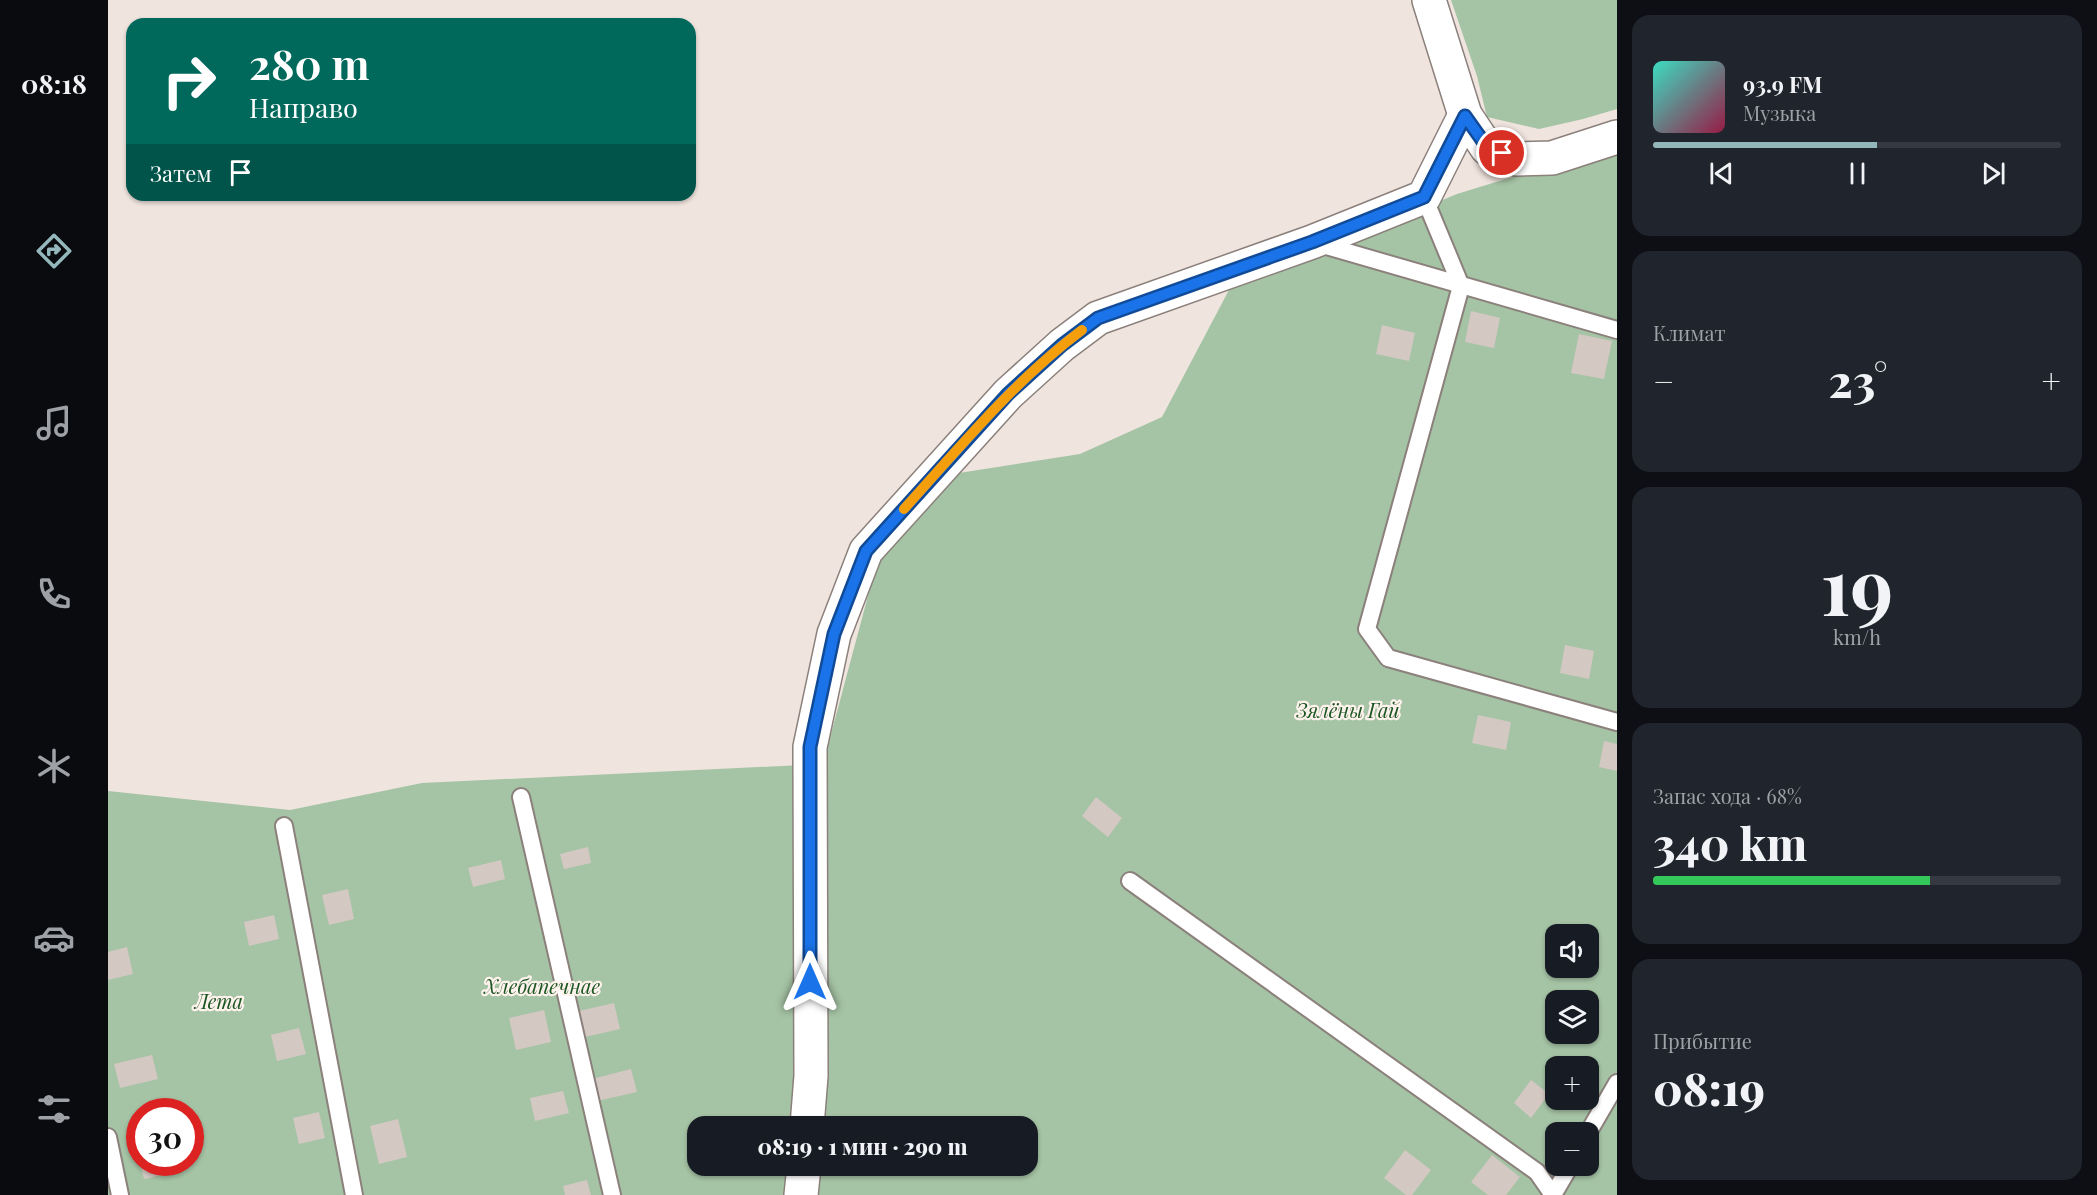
<!DOCTYPE html>
<html lang="ru">
<head>
<meta charset="utf-8">
<style>
	body { margin:0; font-family:"Playfair Display",serif; background:#20242c; color:#f1f3f6; height:100vh; display:flex; flex-direction:column; font-size:22px; white-space:nowrap }
	* { box-sizing:border-box; margin:0 }
	p { font-size:20px; color:#9ea1a6 }
	.icon { flex:none; width:33px; height:33px; fill:none; stroke:currentColor; stroke-width:2; stroke-linecap:round; stroke-linejoin:round }
	.map { position:relative; flex:1; overflow:hidden }
	.drawer { display:flex; flex-direction:column; gap:15px; padding:15px; background:#0d0f14; width:480px }
	.drawer>* { flex:none }
	.hud { position:absolute; left:18px; top:18px; width:570px; height:183px; border-radius:18px; box-shadow:0 2px 4px #0004; background:#00695c; color:#fff; overflow:hidden }
	.buttons { position:absolute; left:1437px; top:924px; display:grid; gap:12px }
	.buttons a { display:grid; place-items:center; width:54px; height:54px; border-radius:12px; background:#171b24; box-shadow:0 2px 4px #0004; font-size:30px }
	.speed { position:absolute; left:18px; top:1098px; display:flex; gap:12px; font-size:30px; font-weight:700; text-align:center }
	.speed>* { display:grid; place-content:center; width:78px; height:78px; border-radius:50%; background:#171b24; box-shadow:0 2px 4px #0004; line-height:1 }
	.speed .limit { border:9px solid #d22; background:#fff; color:#111 }
	.pin { position:absolute; display:grid; place-items:center; width:51px; height:51px; color:#fff; margin:-26px; border:3px solid #fff; border-radius:50%; box-shadow:0 2px 6px #0007 }
	.me { position:absolute; width:66px; margin:-33px; rotate:0deg; stroke-linejoin:round; filter:drop-shadow(0 0 4px #0008) }
	.turn { display:flex; align-items:center; gap:21px; height:126px; padding:0 24px; font-size:27px }
	.turn .icon { width:78px; height:78px; stroke-width:2.5 }
	.turn b { display:block; font-size:42px; line-height:51px }
	.then { display:flex; align-items:center; height:57px; padding:0 24px; background:#0003; gap:12px; font-size:22px }
	.big { font-size:45px; font-weight:800; line-height:1.1 }
	.drawer .card { flex:1; display:flex; flex-direction:column; justify-content:center; gap:9px; min-width:0; padding:0 21px; border-radius:18px; background:#20242c }
	.drawer .dial { align-items:center; gap:0 }
	.dial b { font-size:78px; line-height:1 }
	.song { display:flex; align-items:center; gap:18px }
	.cover { width:72px; height:72px; border-radius:9px; background:linear-gradient(135deg,hsl(170 70% 55%),hsl(340 70% 35%)) }
	.played { height:6px; border-radius:3px; background:linear-gradient(90deg,#94b7bc 55%,#363941 55%) }
	.keys { display:flex; justify-content:space-around; direction:ltr }
	.heat { display:flex; justify-content:space-between; align-items:center; font-size:33px; direction:ltr }
	.charge { height:9px; border-radius:4px; background:linear-gradient(90deg,#34c759 68%,#363941 0) }
	.trip { position:absolute; left:579px; top:1116px; width:351px; height:60px; border-radius:18px; background:#171b24; box-shadow:0 2px 4px #0004; font-weight:800; line-height:60px; text-align:center }
	main { display:flex; flex:1; min-height:0 }
	.dock { display:flex; flex-direction:column; width:108px; justify-content:space-around; align-items:center; background:#090b0e; color:#9ea1a6 }
	.dock .icon { width:42px; height:42px }
	.dock .selected { color:#94b7bc }
	.dock b { font-size:27px; color:#f1f3f6 }
	.map>svg:first-child { display:block }
</style>
</head>
<body>
<main>
<nav class="dock">
<b>08:18</b>
<svg class="icon selected" aria-label="directions" viewBox="0 0 24 24"><path d="M12 3l9 9-9 9-9-9zM9 14v-3h6M13 9l2 2-2 2"/></svg>
<svg class="icon" aria-label="music" viewBox="0 0 24 24"><path d="M9 18V5l10-2v13"/><circle cx="6" cy="18" r="3"/><circle cx="16" cy="16" r="3"/></svg>
<svg class="icon" aria-label="phone" viewBox="0 0 24 24"><path d="M5 4h4l2 5-3 2q2 4 5 5l2-3 5 2v4C11 20 4 13 5 4z"/></svg>
<svg class="icon" aria-label="climate" viewBox="0 0 24 24"><path d="M12 3v18M4 7l16 10M4 17L20 7"/></svg>
<svg class="icon" aria-label="car" viewBox="0 0 24 24"><path d="M5 17H2v-5l4-1 3-4h7l3 4 3 1v5h-3M9 17h6M6 11h13"/><circle cx="7" cy="17" r="2"/><circle cx="17" cy="17" r="2"/></svg>
<svg class="icon" aria-label="filters" viewBox="0 0 24 24"><path d="M4 7h16M4 17h16"/><circle cx="9" cy="7" r="2"/><circle cx="15" cy="17" r="2"/></svg>
</nav>
<div class="map">
<svg width="1509" height="1195" viewBox="0 0 1509 1195">
	<rect width="100%" height="100%" fill="#f0e4de"/>
	<g fill="#a5c3a5" fill-rule="evenodd">
		<path d="M1343 0H1509V109L1475 119 1431 129 1379 117 1369 76Z"/>
		<path d="M1509 145V1195H0V791L182 810 314 783 715 764 772 551 851 473 972 454 1054 417 1122 288 1349 194ZM1448 934H1480V968H1448ZM1448 1000H1480V1034H1448ZM1448 1066H1480V1100H1448ZM32 1112H82V1162H32ZM590 1126H920V1166H590ZM1448 1132H1480V1166H1448Z"/>
	</g>
	<g fill="#d4c8c3">
		<path d="M1363 311 1392 318 1386 348 1357 342Z"/>
		<path d="M1274 325 1307 333 1301 361 1268 354Z"/>
		<path d="M1471 334 1504 341 1496 379 1463 373Z"/>
		<path d="M1457 645 1486 651 1481 679 1452 673Z"/>
		<path d="M1370 715 1403 722 1398 750 1364 743Z"/>
		<path d="M1496 741 1509 744V771L1491 767Z"/>
		<path d="M988 797 1014 818 1000 837 974 816Z"/>
		<path d="M480 847 483 863 456 869 452 854Z"/>
		<path d="M393 860 397 879 365 887 360 868Z"/>
		<path d="M240 889 246 919 221 925 214 895Z"/>
		<path d="M166 915 171 939 141 946 136 922Z"/>
		<path d="M19 947 25 974 0 980V952Z"/>
		<path d="M506 1003 512 1029 477 1037 471 1011Z"/>
		<path d="M436 1010 443 1042 408 1050 401 1018Z"/>
		<path d="M191 1028 198 1054 169 1061 163 1035Z"/>
		<path d="M44 1055 50 1079 12 1088 6 1064Z"/>
		<path d="M523 1069 529 1092 489 1101 484 1079Z"/>
		<path d="M1423 1080 1441 1094 1423 1118 1406 1103Z"/>
		<path d="M455 1091 461 1113 427 1121 422 1098Z"/>
		<path d="M211 1112 217 1138 191 1144 185 1118Z"/>
		<path d="M290 1119 299 1157 271 1164 262 1126Z"/>
		<path d="M1297 1150 1323 1170 1304 1195H1298L1276 1178Z"/>
		<path d="M1384 1155 1412 1177 1398 1195H1380L1363 1182Z"/>
		<path d="M32 1162H69L71 1171 36 1179Z"/>
		<path d="M479 1180 483 1195H457L455 1186Z"/>
	</g>
	<g fill="none" stroke-linecap="round" stroke-linejoin="round">
		<defs>
			<g id="service">
				<path d="M1316 197 1353 286 1259 629 1280 658 1509 722"/>
				<path d="M1208 243 1509 330"/>
				<path d="M413 797 504 1195"/>
				<path d="M176 826 246 1195"/>
				<path d="M1022 881 1429 1172 1445 1195"/>
				<path d="M1480 1133 1509 1083"/>
				<path d="M0 1137 12 1195"/>
				<path d="M1445 1195 1462 1166"/>
			</g>
			<g id="minor">
				<path d="M1321 0 1357 115 1379 148 1408 159 1444 158 1509 137"/>
				<path d="M699 1126 703 1076 702 747 726 634 758 551 900 394 954 345 990 318 1204 242 1316 197 1357 115"/>
				<path d="M693 1195 696 1166"/>
			</g>
		</defs>
		<use href="#service" stroke="#8b807b" stroke-width="20"/>
		<use href="#minor" stroke="#8b807b" stroke-width="36"/>
		<use href="#service" stroke="#fff" stroke-width="16"/>
		<use href="#minor" stroke="#fff" stroke-width="33"/>
	</g>
	<g fill="none" stroke-linecap="round" stroke-linejoin="round">
		<defs>
			<path id="route" d="M702 982V747L726 634 758 551 900 394 954 345 990 318 1204 242 1316 197 1357 116 1379 147 1394 153"/>
		</defs>
		<use href="#route" stroke="#114b97" stroke-width="15"/>
		<use href="#route" stroke="#1a73e8" stroke-width="10"/>
		<path stroke="#f59e0b" stroke-width="10" d="M796 509C853 446 906 381 974 330"/>
	</g>
	<g text-anchor="middle" stroke-width="4.5" stroke-linejoin="round" paint-order="stroke">
		<g font-size="20" font-style="italic" fill="#1b5522" stroke="#fdf2ec">
			<text x="1240" y="718">Зялёны Гай</text>
			<text x="434" y="994">Хлебапечнае</text>
			<text x="111" y="1009">Лета</text>
		</g>
	</g>
</svg>
<div class="buttons">
<a><svg class="icon" aria-label="sound" viewBox="0 0 24 24"><path d="M4 9h4l5-4v14l-5-4H4zM17 9q2 3 0 6"/></svg></a>
<a><svg class="icon" aria-label="layers" viewBox="0 0 24 24"><path d="M12 4l9 5-9 5-9-5zM3 14l9 5 9-5"/></svg></a>
<a>+</a>
<a>−</a>
</div>
<div class="speed"><div class="limit">30</div></div>
<div class="pin" style="left:1394px;top:153px;background:#d93025"><svg class="icon" aria-label="arrive" viewBox="0 0 24 24"><path d="M6 21V4h12l-3 4 3 4H6"/></svg></div>
<svg class="me" style="left:702px;top:982px" viewBox="-20 -20 40 40"><path d="M0-17L14 15 0 8-14 15z" fill="#1a73e8" stroke="#fff" stroke-width="4"/></svg>
<div class="trip">08:19 · 1 мин · 290 m</div>
<div class="hud">
<div class="turn"><svg class="icon" aria-label="right" viewBox="0 0 24 24"><path d="M7 20v-9h11M14 6l5 5-5 5"/></svg><div><b>280 m</b>Направо</div></div>
<div class="then">Затем<svg class="icon" aria-label="arrive" viewBox="0 0 24 24"><path d="M6 21V4h12l-3 4 3 4H6"/></svg></div>
</div>
</div>
<section class="drawer">
<div class="card">
<div class="song"><i class="cover"></i><div><b>93.9 FM</b><p>Музыка</p></div></div>
<div class="played"></div>
<div class="keys"><svg class="icon" aria-label="previous" viewBox="0 0 24 24"><path d="M18 5L8 12l10 7zM5 5v14"/></svg><svg class="icon" aria-label="pause" viewBox="0 0 24 24"><path d="M8 5v14M16 5v14"/></svg><svg class="icon" aria-label="next" viewBox="0 0 24 24"><path d="M6 5l10 7-10 7zM19 5v14"/></svg></div>
</div>
<div class="card"><p>Климат</p>
<div class="heat"><a>−</a><b class="big">23°</b><a>+</a></div>
</div>
<div class="card dial"><b>19</b><p>km/h</p></div>
<div class="card"><p>Запас хода · 68%</p><b class="big">340 km</b><div class="charge"></div></div>
<div class="card"><p>Прибытие</p><b class="big">08:19</b></div>
</section>
</main>
</body>
</html>
